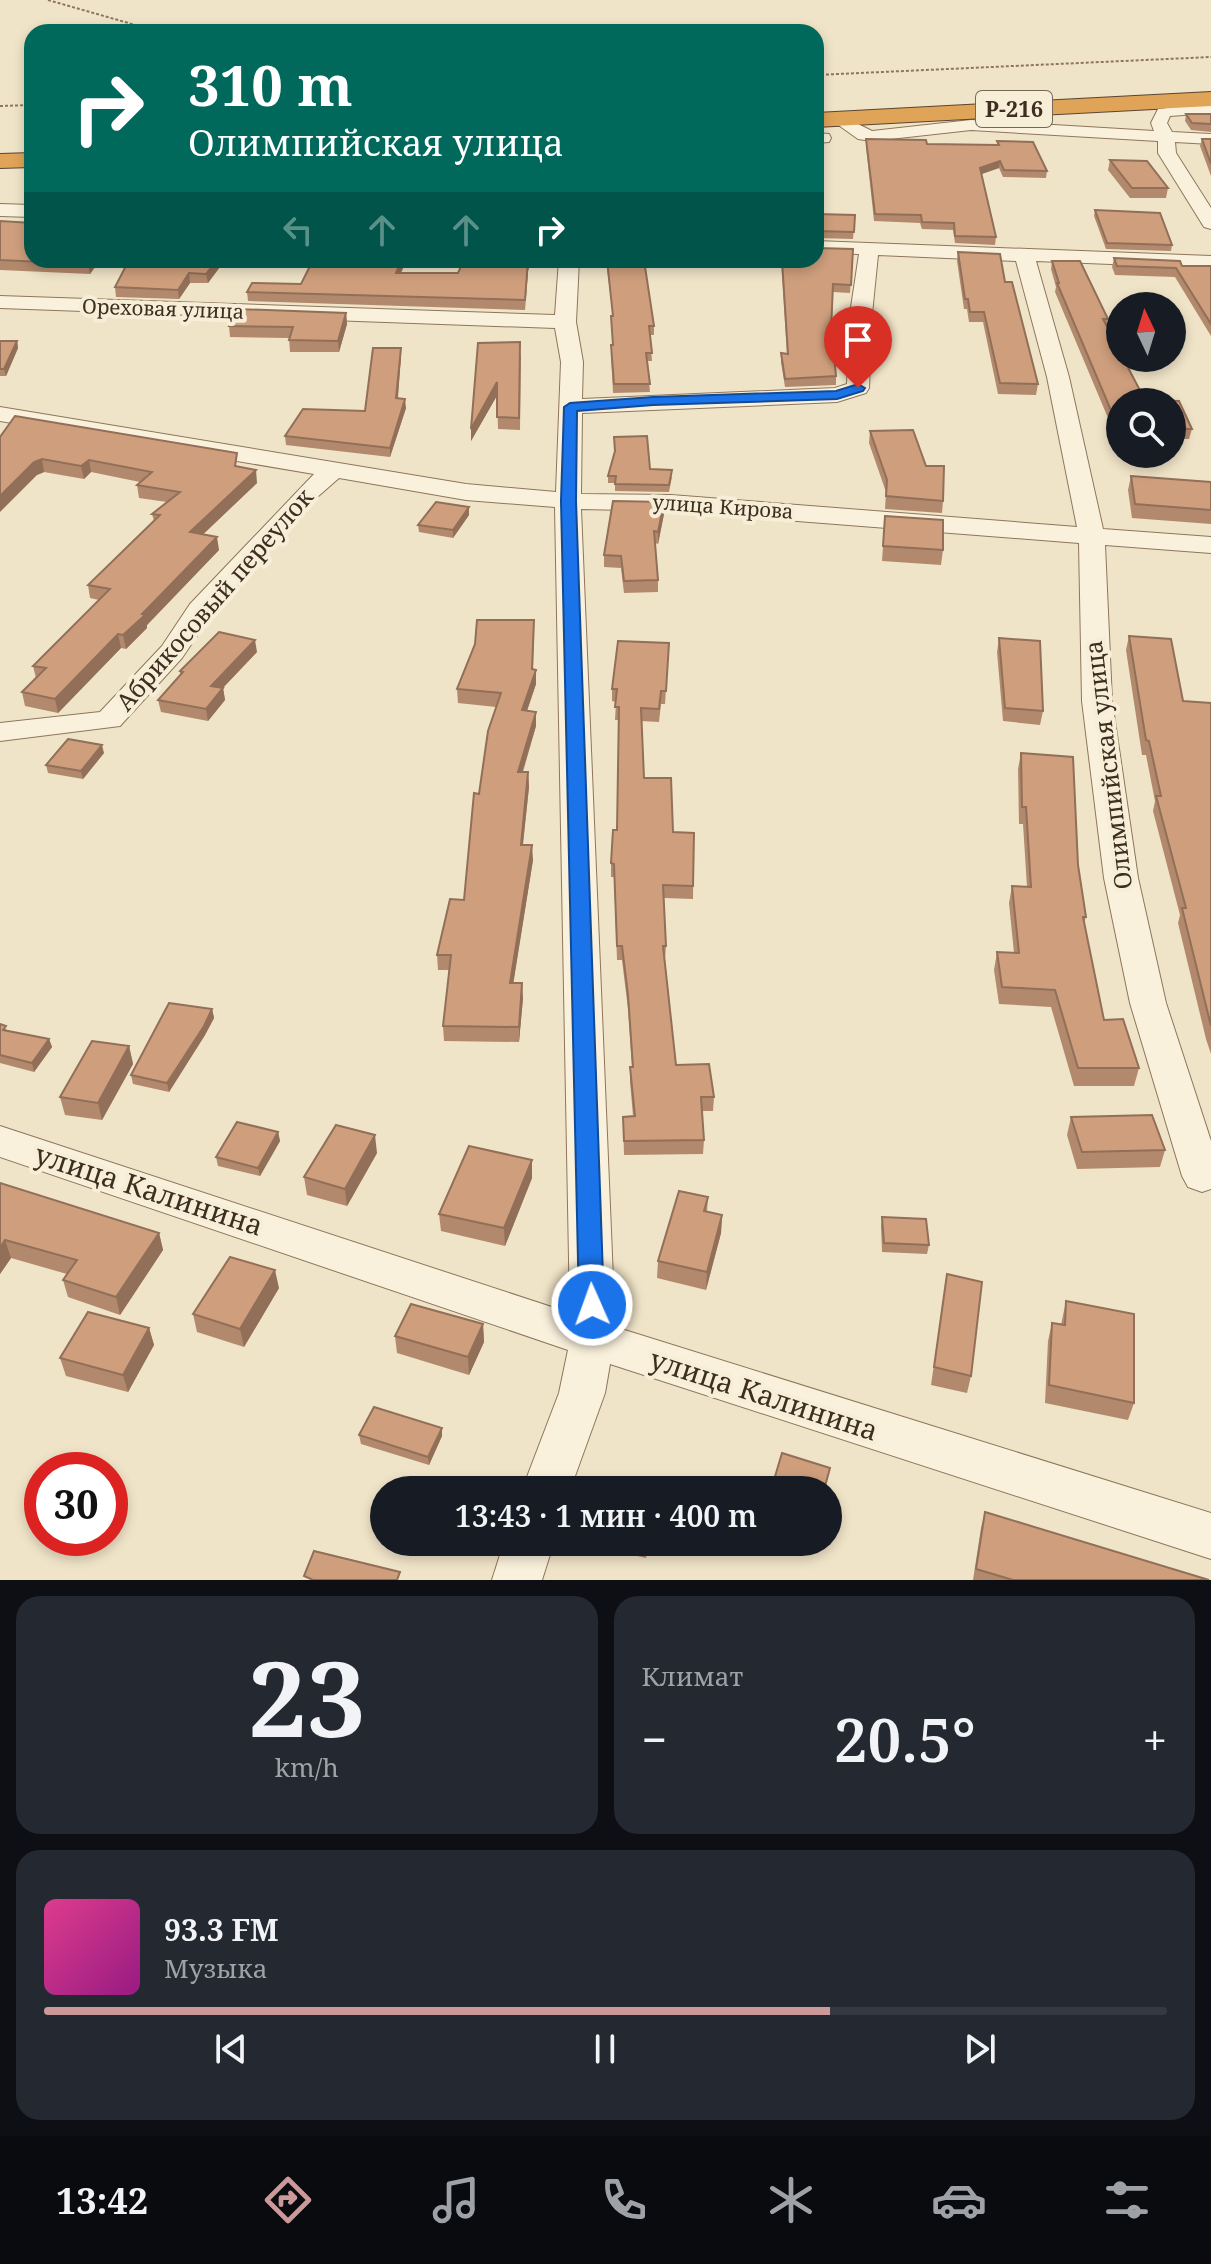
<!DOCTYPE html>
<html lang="ru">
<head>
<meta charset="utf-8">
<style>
	body { margin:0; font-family:"Noto Serif",serif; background:#242831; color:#f1f3f6; height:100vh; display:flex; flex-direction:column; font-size:30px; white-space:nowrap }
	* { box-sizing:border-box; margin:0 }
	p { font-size:26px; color:#9ea1a6 }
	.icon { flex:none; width:44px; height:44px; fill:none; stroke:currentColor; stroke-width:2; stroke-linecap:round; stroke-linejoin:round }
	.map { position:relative; height:1580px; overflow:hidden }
	.side { display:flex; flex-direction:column; gap:16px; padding:16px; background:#0d0f14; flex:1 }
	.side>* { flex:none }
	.banner { position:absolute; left:24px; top:24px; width:800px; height:244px; border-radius:24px; box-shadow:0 4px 12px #0003; background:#00695c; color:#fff; overflow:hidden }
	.needle { width:52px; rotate:356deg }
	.buttons { position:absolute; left:1106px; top:292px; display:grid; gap:16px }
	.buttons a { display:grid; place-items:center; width:80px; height:80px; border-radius:50%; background:#171b24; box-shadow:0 4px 12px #0003; font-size:40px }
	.speed { position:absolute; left:24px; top:1452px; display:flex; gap:16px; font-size:40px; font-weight:700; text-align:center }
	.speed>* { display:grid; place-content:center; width:104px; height:104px; border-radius:50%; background:#171b24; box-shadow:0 4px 12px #0003; line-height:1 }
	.speed .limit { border:12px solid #d22; background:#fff; color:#111 }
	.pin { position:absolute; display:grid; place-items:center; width:68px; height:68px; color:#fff; margin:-82px -34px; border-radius:50% 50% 50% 0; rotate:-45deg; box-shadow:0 0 8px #0007 }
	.pin .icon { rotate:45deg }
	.me { position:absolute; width:88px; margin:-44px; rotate:358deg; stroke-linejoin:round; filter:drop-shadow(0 0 6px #0008) }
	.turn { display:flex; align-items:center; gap:28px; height:168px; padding:0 32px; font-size:36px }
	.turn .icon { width:104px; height:104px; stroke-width:2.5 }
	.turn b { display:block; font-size:56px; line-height:68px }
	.lanes { display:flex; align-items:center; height:76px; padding:0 32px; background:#0003; justify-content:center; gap:40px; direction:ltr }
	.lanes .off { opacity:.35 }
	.big { font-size:60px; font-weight:600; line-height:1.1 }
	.side .widget { flex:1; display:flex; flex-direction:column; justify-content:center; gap:12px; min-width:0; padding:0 28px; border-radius:24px; background:#242831 }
	.side .dial { align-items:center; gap:0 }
	.dial b { font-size:104px; line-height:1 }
	.song { display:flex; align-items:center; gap:24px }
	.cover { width:96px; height:96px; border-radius:12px; background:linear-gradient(135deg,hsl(330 70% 55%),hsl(310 70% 35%)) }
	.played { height:8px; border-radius:4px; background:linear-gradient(90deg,#cc999b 70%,#363941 70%) }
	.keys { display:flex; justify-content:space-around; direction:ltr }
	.heat { display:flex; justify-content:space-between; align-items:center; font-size:44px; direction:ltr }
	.side .tiles { flex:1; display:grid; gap:16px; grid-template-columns:1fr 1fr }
	.widget:last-child { grid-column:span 2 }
	.trip { position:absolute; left:370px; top:1476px; width:472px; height:80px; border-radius:40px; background:#171b24; box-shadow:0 4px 12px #0003; font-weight:600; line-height:80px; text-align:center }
	.menu { display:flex; height:128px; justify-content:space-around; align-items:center; background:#090b0e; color:#9ea1a6 }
	.menu .icon { width:56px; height:56px }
	.menu .on { color:#cc999b }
	.menu b { font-size:36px; color:#f1f3f6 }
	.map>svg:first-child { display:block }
</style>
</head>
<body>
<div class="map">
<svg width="1211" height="1580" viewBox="0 0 1211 1580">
	<rect width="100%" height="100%" fill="#f0e4c8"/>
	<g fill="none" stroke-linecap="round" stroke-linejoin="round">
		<defs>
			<g id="minor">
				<path d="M1211 103V113L1170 116 1167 123 1172 132 1211 134V144L1175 142 1176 153 1211 208V229L1204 227 1158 153V141L971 130 872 141 858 139 830 119 838 114 872 131 971 120 1154 131 1151 123 1158 109Z"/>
				<path d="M816 133 829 134 831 138 829 142 816 143Z"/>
				<path d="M0 204 32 205V217L0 216Z"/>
				<path d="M816 241 1211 256V268L1036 261 1069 377 1103 529 1211 537V553L1105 545 1112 701 1138 878 1166 1003 1211 1141V1189L1202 1192 1188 1187 1182 1176 1130 1003 1104 878 1082 701 1079 543 671 511 581 509 615 1327 1211 1513V1559L610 1364 605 1393 570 1490H522L559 1393 568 1350 0 1157V1126L570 1313 555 507 466 500 339 478 315 499 211 615 182 658 120 726 0 741V723L100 712 162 646 190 604 314 474 0 421V407L466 484 556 492 561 362 555 328 0 308V296L555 315 559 260H579L576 322 583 362 582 399 835 388 847 384 850 314 859 254 816 253ZM878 255 1016 261 1047 377 1077 527 671 495 581 494 582 413 837 402 866 393 869 388 872 314Z"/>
				<path d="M504 1542H554L542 1580H492Z"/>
			</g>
			<g id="highway">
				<path d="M1211 92V106L816 127V113Z"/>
				<path d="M32 153V167L0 168V154Z"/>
			</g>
		</defs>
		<use href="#minor" stroke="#8d765c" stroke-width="2"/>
		<use href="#highway" stroke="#5b4430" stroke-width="2"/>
		<g stroke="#8d765c" stroke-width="2" stroke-dasharray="3 2" stroke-linecap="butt">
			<path d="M48 0 160 32"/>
			<path d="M816 75 1211 57"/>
			<path d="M0 106 32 105"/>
		</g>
		<use href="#minor" fill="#faf1dc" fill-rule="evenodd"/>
		<use href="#highway" fill="#e0a458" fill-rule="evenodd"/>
	</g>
	<g fill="#b2896c">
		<path d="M1186 114H1211V132L1191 130 1185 121Z"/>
		<path d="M866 139 927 144 997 145V141L1047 171 1046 178 1003 177 999 168 981 174 996 237 995 245 955 243 953 230 922 229 920 223 874 221 866 146Z"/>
		<path d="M1202 139H1211V176L1200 146Z"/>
		<path d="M1110 160 1168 188 1166 198H1130L1108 170Z"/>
		<path d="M1095 210 1172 245 1171 251 1106 249 1094 216Z"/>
		<path d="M816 214 855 215 853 239 816 238Z"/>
		<path d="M0 221 100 260 90 274 0 270Z"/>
		<path d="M817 248 853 249 850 293 833 292 830 355 836 376V385L785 387 781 362V353L787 354 781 260H816Z"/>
		<path d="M958 252 1005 282 1038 384 1036 395 998 394 983 322H969L967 309H964L957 261Z"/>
		<path d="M1114 258 1182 266H1211V336L1175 277 1115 275 1112 267Z"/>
		<path d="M225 260 208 283H190L179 299 116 297 115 287Z"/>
		<path d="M313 260H407L401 273 528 271 525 310 248 301 247 292 301 284Z"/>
		<path d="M606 260H728V268L645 266 654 326V335H650L652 361H647L650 392 613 393 611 354V345H613L611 316H613Z"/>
		<path d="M1052 261H1080L1108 319 1107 326 1120 351V358H1123L1145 400 1179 401 1192 429 1189 439H1172V402H1120V437H1116L1055 292 1056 287 1051 269Z"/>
		<path d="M346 313 347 324 339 352H290L289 338 230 337 229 326Z"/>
		<path d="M0 341H17L18 348 6 376H0Z"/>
		<path d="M401 348V356L398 398 406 408 390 457 286 445 285 436 365 411Z"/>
		<path d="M521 354 520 430 498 429 497 395 471 441V429Z"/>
		<path d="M870 431 943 501 942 513 885 509 886 492 869 443Z"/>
		<path d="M0 437 239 467 257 483 203 534 219 550 147 625V628L126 649 121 648 58 713 25 706 22 692 36 678 33 666 99 600 90 598 88 585 154 521 152 514 167 502 139 498 137 485 140 482 91 472 84 479 44 472 37 475Z"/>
		<path d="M650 469 672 477 669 492 615 491V483H608V476Z"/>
		<path d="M1131 476 1211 482V524L1132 518 1128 490Z"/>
		<path d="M664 514 658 544 655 543 658 580V592L624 593 621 568 604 567V555Z"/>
		<path d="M469 515 453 538 419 532 418 525Z"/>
		<path d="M885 516 943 550 941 565 882 561Z"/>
		<path d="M534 634 533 670H536V684L527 711 536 712V726L523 772H528L529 787 523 845 533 860 513 983 523 998 519 1042 444 1041 443 1026 450 970H438L437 955 464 900 479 794 496 707 458 703 457 689Z"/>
		<path d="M1129 636 1183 701 1211 703V1054L1206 1039 1178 923 1180 915 1153 811 1155 801 1146 755H1142L1126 650Z"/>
		<path d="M999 638 1043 711 1040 725 1003 721 997 652Z"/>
		<path d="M669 643 665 704H661L659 722 641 721 644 778 673 832 694 833 693 899 664 898 666 946 665 959 676 1065 714 1097 713 1111H702L704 1140 703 1154 624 1155 623 1117 633 1116 630 1081V1067H632L628 1009 622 960H617L614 877H611V863L617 830 619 720H615L616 702 612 701V689Z"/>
		<path d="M257 652 223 688 225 700 208 721 161 712 158 700 180 675V671Z"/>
		<path d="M104 753 83 779 48 773 46 765Z"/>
		<path d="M1021 753 1078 865 1086 917 1084 923 1104 1020 1139 1068 1134 1086H1074L1051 1007 999 1004 994 970 997 952 1014 953 1009 903 1012 886 1027 887 1023 824H1019L1018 769Z"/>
		<path d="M212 1009 214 1018 205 1035 169 1092 133 1084 131 1075Z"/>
		<path d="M0 1024 8 1031 49 1039 52 1047 34 1072 0 1063Z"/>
		<path d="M129 1046 133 1064 102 1120 65 1115 60 1097Z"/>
		<path d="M1071 1117 1165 1150 1160 1167 1077 1169 1067 1135Z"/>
		<path d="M278 1132 280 1141 260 1176 218 1166 216 1157Z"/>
		<path d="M377 1153 347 1206 307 1195 304 1177Z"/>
		<path d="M532 1178 505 1246 441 1231 439 1214Z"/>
		<path d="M0 1183 159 1233 163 1250 120 1315 68 1297 63 1280 67 1274 11 1258 0 1274Z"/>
		<path d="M708 1197 707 1212 722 1215 721 1233 706 1290 657 1278 658 1261Z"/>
		<path d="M882 1217 929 1245 927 1254 882 1252 881 1226Z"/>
		<path d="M947 1274 971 1376 967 1393 931 1385Z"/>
		<path d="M279 1288 244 1347 197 1332 193 1314Z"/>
		<path d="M1066 1301 1134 1403 1128 1420 1045 1403 1048 1341 1052 1323 1061 1325Z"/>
		<path d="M483 1324 484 1342 469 1375 397 1353 395 1336Z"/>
		<path d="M149 1328 154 1345 128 1392 66 1376 60 1358Z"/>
		<path d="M442 1428V1436L429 1465 361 1444 359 1435Z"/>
		<path d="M985 1512 1209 1580H973L981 1528Z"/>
		<path d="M607 1542H650L646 1558 607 1549Z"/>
		<path d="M797 1542H812L811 1546Z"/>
	</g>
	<g fill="#916f58">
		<path d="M1000 161 999 168 979 175 980 168Z"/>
		<path d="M91 260H100L90 274 88 264Z"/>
		<path d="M217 260H225L208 283 206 274Z"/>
		<path d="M402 260H407L396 282V273Z"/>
		<path d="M528 260H532L528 271 525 310Z"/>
		<path d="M189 273 190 283 179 299 178 290Z"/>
		<path d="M346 313 347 324 339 352 338 341Z"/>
		<path d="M17 341 18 348 6 376 4 369Z"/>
		<path d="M401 348V356L397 407 396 398Z"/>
		<path d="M497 382 498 394 471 441V429Z"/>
		<path d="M405 399 406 408 390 457V448Z"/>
		<path d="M42 459 44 472 37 475 0 512V496L34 462Z"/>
		<path d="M89 460 91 472 84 479 81 466Z"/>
		<path d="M256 470 257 483 192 545 190 532Z"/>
		<path d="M664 502V514L658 544V532Z"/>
		<path d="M469 507V515L453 538V530Z"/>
		<path d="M217 537 219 550 147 625V628L126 649 123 635 142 614Z"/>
		<path d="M534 620 532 680 536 670V684L522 725V710L532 669Z"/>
		<path d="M118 634 121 648 58 713 55 699Z"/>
		<path d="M255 640 257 652 213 698 211 686Z"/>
		<path d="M223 688 225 700 208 721 206 709Z"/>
		<path d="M536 712V726L518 786V772Z"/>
		<path d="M102 745 104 753 83 779 81 771Z"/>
		<path d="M528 772 529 787 521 860V845Z"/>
		<path d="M532 845 533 860 511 998 510 983Z"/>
		<path d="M522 983 523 998 519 1042V1027Z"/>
		<path d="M212 1009 214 1018 205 1035 169 1092 167 1083Z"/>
		<path d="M49 1039 52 1047 34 1072 32 1063Z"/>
		<path d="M129 1046 133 1064 102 1120 98 1103Z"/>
		<path d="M278 1132 280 1141 260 1176 258 1168Z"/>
		<path d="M375 1135 377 1153 347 1206 345 1189Z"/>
		<path d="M532 1160V1178L505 1246 504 1228Z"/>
		<path d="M722 1215 721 1233 706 1290 707 1272Z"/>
		<path d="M159 1233 163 1250 120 1315 116 1297Z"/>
		<path d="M5 1240 11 1258 0 1274V1248Z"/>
		<path d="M275 1270 279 1288 244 1347 240 1329Z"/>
		<path d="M483 1324 484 1342 469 1375 468 1357Z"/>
		<path d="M149 1328 154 1345 128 1392 123 1375Z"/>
		<path d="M442 1428V1436L429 1465 428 1457Z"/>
	</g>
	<g fill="#cf9f7d" stroke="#916f58" stroke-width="2">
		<path d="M1186 114H1211V124L1192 123Z"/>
		<path d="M866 139 926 140 927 144 999 145 997 141 1033 142 1047 171 1004 170 1000 161 980 168 996 237 955 236 954 223 922 222 921 215 875 214Z"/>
		<path d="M1202 139H1211V164Z"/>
		<path d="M1110 160 1147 161 1168 188H1132Z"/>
		<path d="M1095 210 1160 213 1172 245 1107 243Z"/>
		<path d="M816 214 855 215 854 232 816 231Z"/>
		<path d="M0 221 32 223V260H91L88 264 0 260Z"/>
		<path d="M816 246 817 248 853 249 851 285 833 284 830 355H834L836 376 785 379 781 353 788 354 782 260H816Z"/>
		<path d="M958 252 1000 254 1005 282H1012L1038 384 1000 383 984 312H970L968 299H965Z"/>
		<path d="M1114 258 1180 261 1182 266H1211V324L1176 268 1117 266Z"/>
		<path d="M129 260H217L206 274 189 273 178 290 115 287Z"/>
		<path d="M313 260H402L396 273H458L464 260H528L525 300 247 292 252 283 301 284Z"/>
		<path d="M607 260H644L654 326H649L652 353H646L650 384H614L611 345H613L611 316H613Z"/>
		<path d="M1052 261H1080L1108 319H1103L1120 351V358H1123L1145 400 1179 401 1192 429H1172V402H1120V427H1118L1057 283H1059Z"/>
		<path d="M237 309 346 313 338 341 289 340 293 327 229 326Z"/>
		<path d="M0 341H17L4 369H0Z"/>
		<path d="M520 342 519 418 497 417V382L471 429 478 343Z"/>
		<path d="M373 348H401L396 398 405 399 390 448 285 436 303 409 365 411Z"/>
		<path d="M15 416 237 453 235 466 256 470 190 532 217 537 142 614 145 615 123 635 118 634 55 699 22 692 46 668 33 666 110 589 88 585 160 515 152 514 180 492 137 485 152 472 89 460 81 466 42 459 34 462 0 496V437Z"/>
		<path d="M913 430 926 466H944L943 501 886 496 887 480 870 431Z"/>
		<path d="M647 436 650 469 672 470 669 485 615 484 616 476H608L615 451 614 437Z"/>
		<path d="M1131 476 1211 482V510L1135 504Z"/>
		<path d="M613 501 664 502 658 532 654 531 658 580 624 581 621 556 604 555Z"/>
		<path d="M436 502 469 507 453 530 418 525Z"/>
		<path d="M885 516 943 520V550L883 546Z"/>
		<path d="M477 620H534L532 669 536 670 522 710 536 712 518 772H528L521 845H532L510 983H522L519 1027 443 1026 451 955H437L450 899 464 900 474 793 479 794 488 731 501 693 457 689 475 644Z"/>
		<path d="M219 632 255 640 211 686 223 688 206 709 158 700 183 672 180 671Z"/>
		<path d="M1129 636 1171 639 1183 701 1211 703V1026L1182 908H1186L1156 796H1161L1149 741 1146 740Z"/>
		<path d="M999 638 1040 641 1043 711 1005 708Z"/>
		<path d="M618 641 669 643 666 691H661L659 709 641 708 644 778H671L673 832 694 833 693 886 663 885 666 946H663L676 1065 709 1064 714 1097H701L704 1140 624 1141 623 1117 635 1116 630 1067H633L628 995 622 946H617L614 864 611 863 613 830H617L619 707H615L617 689H612Z"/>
		<path d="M68 739 102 745 81 771 46 765Z"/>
		<path d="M1021 753 1073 757 1078 865 1086 917H1083L1104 1020 1123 1019 1139 1068H1078L1055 990 1002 987 997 952 1019 953 1012 886 1031 887 1026 807H1022Z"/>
		<path d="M169 1003 212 1009 204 1026 167 1083 131 1075Z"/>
		<path d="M0 1024 6 1026 3 1030 49 1039 32 1063 0 1055Z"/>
		<path d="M92 1041 129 1046 98 1103 60 1097Z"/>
		<path d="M1152 1115 1165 1150 1082 1152 1071 1117Z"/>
		<path d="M237 1122 278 1132 258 1168 216 1157Z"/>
		<path d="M336 1125 375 1135 345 1189 304 1177Z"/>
		<path d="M469 1146 532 1160 504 1228 439 1214Z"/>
		<path d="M0 1183 159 1233 116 1297 63 1280 77 1260 5 1240 0 1248Z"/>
		<path d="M679 1191 708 1197 704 1211 722 1215 707 1272 658 1261Z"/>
		<path d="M882 1217 926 1219 929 1245 884 1243Z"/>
		<path d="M230 1257 275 1270 240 1329 193 1314Z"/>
		<path d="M947 1274 982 1282 971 1376 934 1367Z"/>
		<path d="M1066 1301 1134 1314V1403L1049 1385 1052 1323 1065 1325Z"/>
		<path d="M411 1304 483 1324 468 1357 395 1336Z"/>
		<path d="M88 1312 149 1328 123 1375 60 1358Z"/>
		<path d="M374 1407 442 1428 428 1457 359 1435Z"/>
		<path d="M782 1453 830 1468 824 1490H771Z"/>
		<path d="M985 1512 1209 1580H1013L976 1569Z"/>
		<path d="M614 1542H648L646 1550Z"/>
		<path d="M314 1551 400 1572 397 1580H313L304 1576Z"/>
	</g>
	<path fill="#1a73e8" stroke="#114b97" stroke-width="2" d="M858 384 865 388 863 391 837 399 653 405 577 411 576 501 604 1305 601 1313 592 1316 583 1313 579 1305 561 501 564 407 570 403 653 397 836 391Z"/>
	<g text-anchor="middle" stroke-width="8" stroke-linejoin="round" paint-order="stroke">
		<g font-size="20" fill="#3d2e20" stroke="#f7eed8">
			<text transform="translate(163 309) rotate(2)" y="7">Ореховая улица</text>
			<text transform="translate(723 507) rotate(4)" y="7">улица Кирова</text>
		</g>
		<rect fill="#f7eed8" stroke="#756857" stroke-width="2" x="976" y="91" width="76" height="36" rx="6"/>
		<g font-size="22" font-weight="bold" fill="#3d2e20">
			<text x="1014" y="117">Р-216</text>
		</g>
		<g font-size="24" fill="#3d2e20" stroke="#f7eed8">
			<text transform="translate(215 600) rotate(-49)" y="8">Абрикосовый переулок</text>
			<text transform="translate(1109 765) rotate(-97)" y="8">Олимпийская улица</text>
		</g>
		<g font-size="28" fill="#3d2e20" stroke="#f7eed8">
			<text transform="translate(149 1190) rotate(18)" y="10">улица Калинина</text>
			<text transform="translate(764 1395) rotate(18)" y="10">улица Калинина</text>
		</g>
	</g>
</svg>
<div class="buttons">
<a><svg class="needle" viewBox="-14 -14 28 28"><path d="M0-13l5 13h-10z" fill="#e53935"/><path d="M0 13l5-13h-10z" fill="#9ea1a6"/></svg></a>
<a><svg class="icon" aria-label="search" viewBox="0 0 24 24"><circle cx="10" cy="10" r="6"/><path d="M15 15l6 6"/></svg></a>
</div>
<div class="speed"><div class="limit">30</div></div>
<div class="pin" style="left:858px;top:388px;background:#d93025"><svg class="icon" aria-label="arrive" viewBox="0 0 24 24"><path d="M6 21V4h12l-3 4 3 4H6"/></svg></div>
<svg class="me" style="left:592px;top:1305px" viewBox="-20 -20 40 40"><circle r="17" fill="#1a73e8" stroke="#fff" stroke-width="3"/><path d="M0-11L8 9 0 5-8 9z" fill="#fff"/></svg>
<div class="trip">13:43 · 1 мин · 400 m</div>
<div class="banner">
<div class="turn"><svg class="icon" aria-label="right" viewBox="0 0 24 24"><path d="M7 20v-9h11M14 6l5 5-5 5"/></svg><div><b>310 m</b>Олимпийская улица</div></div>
<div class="lanes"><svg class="icon off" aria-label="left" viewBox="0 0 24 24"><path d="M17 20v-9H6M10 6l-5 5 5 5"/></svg><svg class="icon off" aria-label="ahead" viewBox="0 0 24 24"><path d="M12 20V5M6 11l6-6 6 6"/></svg><svg class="icon off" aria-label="ahead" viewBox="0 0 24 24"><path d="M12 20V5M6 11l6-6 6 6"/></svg><svg class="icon" aria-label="right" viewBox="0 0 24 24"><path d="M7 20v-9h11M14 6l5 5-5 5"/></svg></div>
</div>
</div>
<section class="side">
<div class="tiles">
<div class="widget dial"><b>23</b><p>km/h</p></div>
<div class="widget"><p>Климат</p>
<div class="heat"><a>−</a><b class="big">20.5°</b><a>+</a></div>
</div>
<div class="widget">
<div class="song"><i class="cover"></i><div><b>93.3 FM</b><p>Музыка</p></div></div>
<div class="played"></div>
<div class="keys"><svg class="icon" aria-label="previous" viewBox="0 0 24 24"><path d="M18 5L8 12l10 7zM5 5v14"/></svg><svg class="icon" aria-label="pause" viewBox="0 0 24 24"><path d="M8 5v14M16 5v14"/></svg><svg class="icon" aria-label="next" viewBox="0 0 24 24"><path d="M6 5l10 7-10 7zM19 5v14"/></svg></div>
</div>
</div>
</section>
<nav class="menu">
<b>13:42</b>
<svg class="icon on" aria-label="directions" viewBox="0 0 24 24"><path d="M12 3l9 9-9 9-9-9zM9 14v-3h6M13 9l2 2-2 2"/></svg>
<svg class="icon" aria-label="music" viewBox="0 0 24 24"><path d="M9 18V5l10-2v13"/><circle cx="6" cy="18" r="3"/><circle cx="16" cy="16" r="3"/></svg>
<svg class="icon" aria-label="phone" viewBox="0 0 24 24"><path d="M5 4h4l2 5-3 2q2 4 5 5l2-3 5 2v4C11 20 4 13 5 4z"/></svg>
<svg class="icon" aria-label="climate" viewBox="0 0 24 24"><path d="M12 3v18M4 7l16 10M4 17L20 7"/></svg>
<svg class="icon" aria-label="car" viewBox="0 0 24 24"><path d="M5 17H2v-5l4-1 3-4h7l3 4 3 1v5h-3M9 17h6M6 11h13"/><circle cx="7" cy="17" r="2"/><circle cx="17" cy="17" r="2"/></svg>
<svg class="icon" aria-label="filters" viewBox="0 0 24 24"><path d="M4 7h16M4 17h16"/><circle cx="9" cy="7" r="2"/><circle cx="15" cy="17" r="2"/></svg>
</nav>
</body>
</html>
